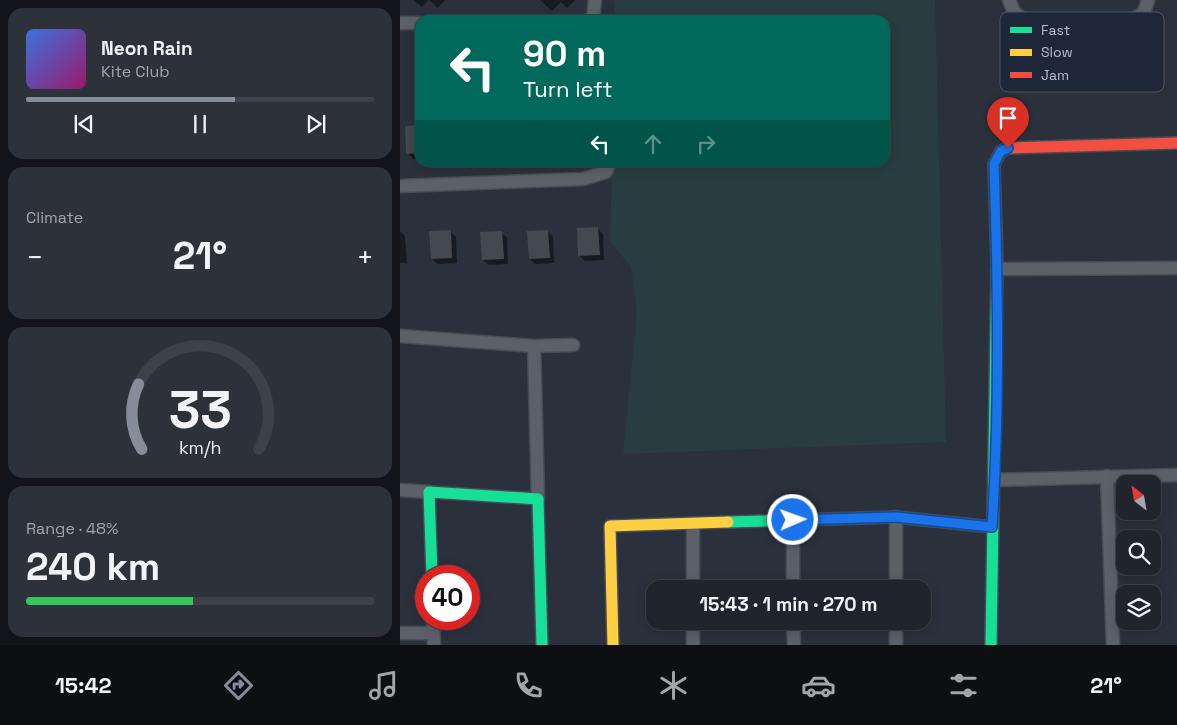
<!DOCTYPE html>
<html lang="en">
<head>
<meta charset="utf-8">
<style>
	body { margin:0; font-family:"Space Grotesk",sans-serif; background:#2d3139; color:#f1f3f6; height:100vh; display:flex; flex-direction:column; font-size:19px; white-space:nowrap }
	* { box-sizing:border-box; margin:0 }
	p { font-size:16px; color:#a2a5aa }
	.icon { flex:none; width:28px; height:28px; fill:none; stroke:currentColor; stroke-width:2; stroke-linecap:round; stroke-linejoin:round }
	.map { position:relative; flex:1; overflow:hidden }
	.panel { display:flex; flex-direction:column; gap:8px; padding:8px; background:#121419; width:400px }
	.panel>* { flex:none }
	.hud { position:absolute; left:15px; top:15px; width:475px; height:152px; border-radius:15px; box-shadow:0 2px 12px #0003,0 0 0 1px #3d4249; background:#00695c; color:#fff; overflow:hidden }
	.needle { width:32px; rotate:329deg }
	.buttons { position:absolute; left:716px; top:475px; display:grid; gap:10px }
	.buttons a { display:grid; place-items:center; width:45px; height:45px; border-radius:10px; background:#20252d; box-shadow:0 2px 12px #0003,0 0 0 1px #3d4249; font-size:25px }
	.speed { position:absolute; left:15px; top:565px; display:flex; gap:10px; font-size:25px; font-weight:700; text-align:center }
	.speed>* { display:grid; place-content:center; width:65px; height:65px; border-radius:50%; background:#20252d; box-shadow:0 2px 12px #0003,0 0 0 1px #3d4249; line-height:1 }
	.speed .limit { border:8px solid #d22; background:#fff; color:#111 }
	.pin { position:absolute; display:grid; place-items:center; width:42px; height:42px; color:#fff; margin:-51px -21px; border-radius:50% 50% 50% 0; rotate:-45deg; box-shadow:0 0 5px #0007 }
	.pin .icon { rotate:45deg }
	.me { position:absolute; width:55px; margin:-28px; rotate:88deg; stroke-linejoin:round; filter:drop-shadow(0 0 4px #0008) }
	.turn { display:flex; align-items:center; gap:18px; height:105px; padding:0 25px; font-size:22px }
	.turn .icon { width:65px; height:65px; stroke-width:2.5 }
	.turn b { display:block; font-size:35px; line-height:42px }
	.lanes { display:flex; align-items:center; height:48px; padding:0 25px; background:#0003; justify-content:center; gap:25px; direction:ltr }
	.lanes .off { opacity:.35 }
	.big { font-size:38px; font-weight:800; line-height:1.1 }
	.panel .tile { flex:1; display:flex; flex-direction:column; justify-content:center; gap:8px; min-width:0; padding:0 18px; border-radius:15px; background:#2d3139 }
	.panel .dial { align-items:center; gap:0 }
	.dial svg { height:130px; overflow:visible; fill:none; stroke:#3d4249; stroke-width:7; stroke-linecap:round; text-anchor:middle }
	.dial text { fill:#f1f3f6; stroke:none }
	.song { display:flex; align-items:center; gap:15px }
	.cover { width:60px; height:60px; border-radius:8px; background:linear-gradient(135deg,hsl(220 70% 55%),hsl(320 70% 35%)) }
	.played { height:5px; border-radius:2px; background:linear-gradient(90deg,#858d9a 60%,#3d4249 60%) }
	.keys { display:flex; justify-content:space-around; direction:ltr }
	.heat { display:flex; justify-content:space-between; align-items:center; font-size:28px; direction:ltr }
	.charge { height:8px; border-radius:4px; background:linear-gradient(90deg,#34c759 48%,#3d4249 0) }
	.trip { position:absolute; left:246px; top:580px; width:285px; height:50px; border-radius:15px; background:#20252d; box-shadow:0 2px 12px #0003,0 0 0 1px #3d4249; font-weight:800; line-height:50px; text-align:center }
	.tab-bar { display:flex; height:80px; justify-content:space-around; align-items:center; background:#0d0f12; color:#a2a5aa }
	.tab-bar .icon { width:35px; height:35px }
	.tab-bar .on { color:#858d9a }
	.tab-bar b { font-size:22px; color:#f1f3f6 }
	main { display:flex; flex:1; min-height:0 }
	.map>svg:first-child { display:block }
</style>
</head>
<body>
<main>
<section class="panel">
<div class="tile">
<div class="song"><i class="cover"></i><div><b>Neon Rain</b><p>Kite Club</p></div></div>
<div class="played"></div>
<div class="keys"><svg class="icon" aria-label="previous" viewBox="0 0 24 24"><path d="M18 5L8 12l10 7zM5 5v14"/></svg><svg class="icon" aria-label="pause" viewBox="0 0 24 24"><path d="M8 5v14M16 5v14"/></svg><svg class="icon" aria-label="next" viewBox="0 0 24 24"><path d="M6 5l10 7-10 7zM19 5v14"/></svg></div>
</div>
<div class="tile"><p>Climate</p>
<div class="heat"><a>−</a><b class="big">21°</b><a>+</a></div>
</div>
<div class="tile dial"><svg viewBox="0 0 100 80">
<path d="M14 69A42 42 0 1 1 86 69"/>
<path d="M14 69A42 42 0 0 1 12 29" stroke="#858d9a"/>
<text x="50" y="56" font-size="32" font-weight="700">33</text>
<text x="50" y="72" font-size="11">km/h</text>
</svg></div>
<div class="tile"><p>Range · 48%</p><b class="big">240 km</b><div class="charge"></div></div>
</section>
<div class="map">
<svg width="777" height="645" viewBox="0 0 777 645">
	<rect width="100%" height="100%" fill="#2b313c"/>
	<path fill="#283c42" d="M214 0H535L546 442 223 454 237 312 231 267 210 241 212 163 485 162V20H215Z"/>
	<g fill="#0007">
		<path d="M13 0H28L22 7Z"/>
		<path d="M29 0H45L38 8Z"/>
		<path d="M140 0H175L167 8 161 2 152 11Z"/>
		<path d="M20 127V159H13L8 154Z"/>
		<path d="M197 228 203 234 204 260 185 261 180 256Z"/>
		<path d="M0 231 5 236 7 263H0Z"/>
		<path d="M50 231 56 237 57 263 38 264 32 259Z"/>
		<path d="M101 232 107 238 108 264 89 265 83 260Z"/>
		<path d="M148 232 153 237 154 263 135 264 130 259Z"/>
	</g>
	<g fill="#434851">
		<path d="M14 80H20V108H16Z"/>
		<path d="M20 125V153L6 154 5 126Z"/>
		<path d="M198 227 200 255 178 256 177 228Z"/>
		<path d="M51 230 52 258 31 259 29 231Z"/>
		<path d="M148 230 150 258 129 259 127 231Z"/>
		<path d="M102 231 104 259 82 260 80 232Z"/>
	</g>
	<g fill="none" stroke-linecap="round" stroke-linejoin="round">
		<defs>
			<g id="street">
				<path d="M609 0 614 12 629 24 661 27 727 23 744 13 748 0"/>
				<path d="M188 20 193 18 195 0"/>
				<path d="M0 23H20"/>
				<path d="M0 186 183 179 206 172 210 162"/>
				<path d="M597 269 777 268"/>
				<path d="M0 336 134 346 173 345"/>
				<path d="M134 346 138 499"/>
				<path d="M707 476 713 645"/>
				<path d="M595 480 777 475"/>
				<path d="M0 490 29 492"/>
				<path d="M393 520V589"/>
				<path d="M293 589V524"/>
				<path d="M496 589V517"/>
				<path d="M33 619 34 645"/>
				<path d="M393 621 394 645"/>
				<path d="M0 633H33"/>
				<path d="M293 645V621"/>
				<path d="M496 645V621"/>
			</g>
			<g id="fast">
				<path d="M328 522 496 517 592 527"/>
				<path d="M32 576 29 492 138 499 142 645"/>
				<path d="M591 645 597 264"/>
			</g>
			<path id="slow" d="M213 645 210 526 328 522"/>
			<path id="jam" d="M597 264 594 164 601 151 608 148 777 143"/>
		</defs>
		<use href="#street" stroke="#484c54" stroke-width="15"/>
		<use href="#fast" stroke="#484c54" stroke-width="14"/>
		<use href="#slow" stroke="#484c54" stroke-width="14"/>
		<use href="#jam" stroke="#484c54" stroke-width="14"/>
		<use href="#street" stroke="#5c6069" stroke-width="12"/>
		<use href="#fast" stroke="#16e098" stroke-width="11"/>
		<use href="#slow" stroke="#ffcf43" stroke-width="11"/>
		<use href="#jam" stroke="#f24e42" stroke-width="11"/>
	</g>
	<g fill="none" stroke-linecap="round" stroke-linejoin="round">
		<defs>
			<path id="route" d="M393 520 496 517 592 527C600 406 598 284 594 164L601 151 608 148"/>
		</defs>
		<use href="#route" stroke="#114b97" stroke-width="12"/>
		<use href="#route" stroke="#1a73e8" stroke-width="9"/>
	</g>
	<rect x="600" y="12" width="164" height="80" rx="8" fill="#1e2737" stroke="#4c5464" stroke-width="1"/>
	<rect x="610" y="27" width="22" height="6" fill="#16e098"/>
	<rect x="610" y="49" width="22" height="7" fill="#ffcf43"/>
	<rect x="610" y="72" width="22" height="6" fill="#f24e42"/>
	<g font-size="14" fill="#b6becc">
		<text x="641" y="35">Fast</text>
		<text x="641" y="57">Slow</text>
		<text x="641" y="80">Jam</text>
	</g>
</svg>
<div class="buttons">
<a><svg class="needle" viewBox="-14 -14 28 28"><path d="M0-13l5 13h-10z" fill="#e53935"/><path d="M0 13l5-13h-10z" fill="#a2a5aa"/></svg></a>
<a><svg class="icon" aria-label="search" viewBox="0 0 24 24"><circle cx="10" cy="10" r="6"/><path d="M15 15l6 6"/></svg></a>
<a><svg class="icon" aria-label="layers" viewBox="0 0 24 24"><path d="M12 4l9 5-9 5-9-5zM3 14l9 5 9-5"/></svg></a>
</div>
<div class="speed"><div class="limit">40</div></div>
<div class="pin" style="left:608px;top:148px;background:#d93025"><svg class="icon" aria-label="arrive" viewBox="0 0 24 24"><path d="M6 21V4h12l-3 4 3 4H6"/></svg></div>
<svg class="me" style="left:393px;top:520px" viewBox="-20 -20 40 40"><circle r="17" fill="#1a73e8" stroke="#fff" stroke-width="3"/><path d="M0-11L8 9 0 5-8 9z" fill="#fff"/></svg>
<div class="trip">15:43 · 1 min · 270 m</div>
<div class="hud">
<div class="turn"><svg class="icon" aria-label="left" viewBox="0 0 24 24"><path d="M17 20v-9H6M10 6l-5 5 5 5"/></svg><div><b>90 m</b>Turn left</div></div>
<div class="lanes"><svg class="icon" aria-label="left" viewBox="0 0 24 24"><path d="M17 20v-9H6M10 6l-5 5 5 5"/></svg><svg class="icon off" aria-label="ahead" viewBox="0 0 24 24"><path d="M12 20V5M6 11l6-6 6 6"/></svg><svg class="icon off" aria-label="right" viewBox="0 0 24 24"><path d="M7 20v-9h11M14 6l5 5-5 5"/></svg></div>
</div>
</div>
</main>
<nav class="tab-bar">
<b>15:42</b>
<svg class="icon on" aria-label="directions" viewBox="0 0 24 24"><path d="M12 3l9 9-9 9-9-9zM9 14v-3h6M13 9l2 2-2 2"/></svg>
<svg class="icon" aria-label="music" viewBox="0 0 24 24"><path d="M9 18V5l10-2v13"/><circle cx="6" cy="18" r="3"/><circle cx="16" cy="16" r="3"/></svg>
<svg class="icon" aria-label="phone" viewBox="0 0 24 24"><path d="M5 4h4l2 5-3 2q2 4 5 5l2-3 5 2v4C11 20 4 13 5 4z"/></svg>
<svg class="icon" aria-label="climate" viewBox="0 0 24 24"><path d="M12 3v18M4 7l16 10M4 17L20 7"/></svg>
<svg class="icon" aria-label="car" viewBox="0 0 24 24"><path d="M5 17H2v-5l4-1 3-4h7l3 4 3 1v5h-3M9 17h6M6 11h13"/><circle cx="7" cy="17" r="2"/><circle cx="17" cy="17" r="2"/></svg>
<svg class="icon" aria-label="filters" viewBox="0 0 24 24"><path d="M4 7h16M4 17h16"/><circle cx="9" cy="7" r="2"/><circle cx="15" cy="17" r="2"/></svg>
<b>21°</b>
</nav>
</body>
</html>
